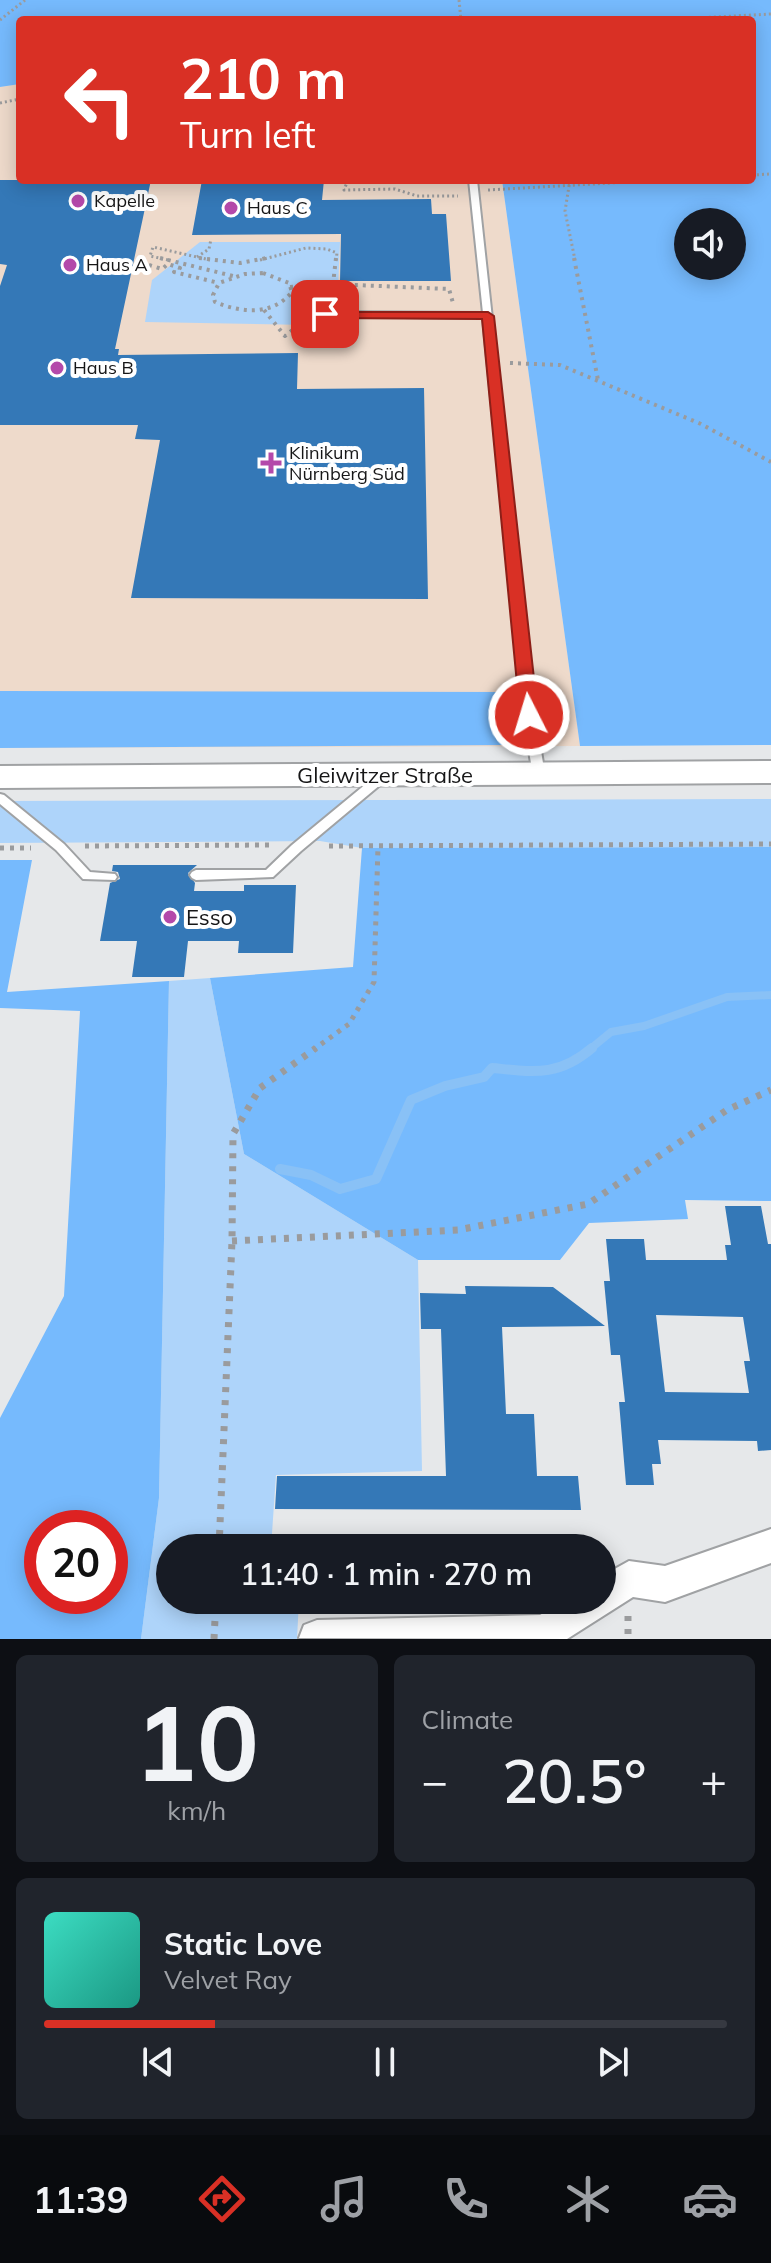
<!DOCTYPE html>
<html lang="en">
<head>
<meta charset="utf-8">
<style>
	body { margin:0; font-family:Mulish,sans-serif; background:#20242c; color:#f1f3f6; height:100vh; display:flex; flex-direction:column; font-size:30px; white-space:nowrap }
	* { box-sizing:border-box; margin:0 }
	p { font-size:26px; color:#9ea1a6 }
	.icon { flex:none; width:44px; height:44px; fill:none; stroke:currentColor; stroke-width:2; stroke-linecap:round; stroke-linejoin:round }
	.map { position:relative; height:1639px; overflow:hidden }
	.details { display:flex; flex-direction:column; gap:16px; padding:16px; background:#0d0f14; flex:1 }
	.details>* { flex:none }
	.top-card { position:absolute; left:16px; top:16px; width:740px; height:168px; border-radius:8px; box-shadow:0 4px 20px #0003; background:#d93025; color:#fff; overflow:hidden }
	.fabs { position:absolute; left:674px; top:208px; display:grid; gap:16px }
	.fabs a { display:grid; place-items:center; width:72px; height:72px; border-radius:50%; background:#171b24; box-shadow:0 4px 20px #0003; font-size:40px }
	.speed { position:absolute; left:24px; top:1510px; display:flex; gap:16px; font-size:40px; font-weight:700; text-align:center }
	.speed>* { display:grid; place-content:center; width:104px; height:104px; border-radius:50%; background:#171b24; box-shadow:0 4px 20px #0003; line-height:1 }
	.speed .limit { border:12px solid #d22; background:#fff; color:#111 }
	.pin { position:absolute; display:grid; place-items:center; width:68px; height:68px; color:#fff; margin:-34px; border-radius:16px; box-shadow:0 4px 12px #0006 }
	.me { position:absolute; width:88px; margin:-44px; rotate:355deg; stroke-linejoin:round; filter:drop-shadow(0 0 6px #0008) }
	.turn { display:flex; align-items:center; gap:28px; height:168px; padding:0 32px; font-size:36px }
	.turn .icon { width:104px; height:104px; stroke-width:2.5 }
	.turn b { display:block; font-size:56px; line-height:68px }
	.big { font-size:60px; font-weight:600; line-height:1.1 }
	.details .tile { flex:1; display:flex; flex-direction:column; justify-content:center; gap:12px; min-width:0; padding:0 28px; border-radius:12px; background:#20242c }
	.details .dial { align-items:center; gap:0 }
	.dial b { font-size:104px; line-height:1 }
	.song { display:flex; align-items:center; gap:24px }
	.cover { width:96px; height:96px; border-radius:12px; background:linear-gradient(135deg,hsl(170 70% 55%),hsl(170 70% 35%)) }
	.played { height:8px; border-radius:4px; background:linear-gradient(90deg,#d93025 25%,#363941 25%) }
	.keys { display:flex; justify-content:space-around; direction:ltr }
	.heat { display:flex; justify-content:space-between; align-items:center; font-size:44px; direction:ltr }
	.details .tiles { flex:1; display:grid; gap:16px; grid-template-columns:1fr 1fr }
	.tile:last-child { grid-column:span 2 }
	.trip { position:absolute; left:156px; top:1534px; width:460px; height:80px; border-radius:40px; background:#171b24; box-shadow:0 4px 20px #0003; font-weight:600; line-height:80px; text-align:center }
	.tab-bar { display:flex; height:128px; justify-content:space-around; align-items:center; background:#090b0e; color:#9ea1a6 }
	.tab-bar .icon { width:56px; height:56px }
	.tab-bar .current { color:#d93025 }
	.tab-bar b { font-size:36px; color:#f1f3f6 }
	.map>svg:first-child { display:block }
</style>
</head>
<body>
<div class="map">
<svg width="771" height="1639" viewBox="0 0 771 1639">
	<rect width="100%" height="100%" fill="#e6e8ea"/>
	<path fill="#eedacb" d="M20 84V180H502L580 746 0 748V87Z"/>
	<g fill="#aed4fa">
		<path d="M200 242H340L338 290 309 325 145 322 152 280Z"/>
		<path d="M771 799V847L362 848 320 841 0 843V801Z"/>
		<path d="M210 978 244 1154 418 1260 422 1471 276 1475 271 1548H170V1600H299L297 1639H141L159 1498 169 981Z"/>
	</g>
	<g fill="#76bafd" fill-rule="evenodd">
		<path d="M0 0H771V745L580 746 502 180H752V20H20V84L0 87ZM732 222V266H688V222Z"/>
		<path d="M0 691 506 692 510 745 0 748Z"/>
		<path d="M771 847V1201L685 1200 688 1219 589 1223 560 1260H418L244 1154 210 978 353 967 362 848Z"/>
		<path d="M0 860H32L7 992 169 981 159 1498 141 1639H0V1418L64 1296 80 1011 0 1008ZM42 1528H110V1596H42Z"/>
	</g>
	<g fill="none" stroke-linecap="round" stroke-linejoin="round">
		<path stroke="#89c1f6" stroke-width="8" d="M589 1050 611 1032 644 1026 727 997 771 995"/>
		<path stroke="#89c1f6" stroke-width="10" d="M280 1169 311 1175 340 1189 376 1179 411 1100 445 1086 484 1077 492 1068C534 1072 558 1077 592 1048"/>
	</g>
	<g fill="#3478b7" fill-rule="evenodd">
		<path d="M0 180H151L115 349H119L118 355 298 353 297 389 424 388 428 599 131 598 160 440 135 439 138 425H0V286L7 265 0 264Z"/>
		<path d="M202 180H324L322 200 431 199 432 214H446L451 281H340L341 234 192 235Z"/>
		<path d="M113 865H197L188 873 195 883 194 891H244V885H296L293 953H238L239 941H188L184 977H132L137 941H100L110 883 120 879 118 872 112 871Z"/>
		<path d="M725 1206H761L768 1244H771V1450L758 1451 757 1441 658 1440 661 1464H652L654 1485H626L619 1402H625L620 1355H611L604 1281H610L606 1239H644L646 1260H727L725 1245H731ZM656 1315 743 1317 750 1361H744L749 1393 665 1392Z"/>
		<path d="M465 1286 553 1287 605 1326 502 1327 506 1414H534L537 1476H578L581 1510 275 1509 277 1476H446L441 1329H421L420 1293 466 1294Z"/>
	</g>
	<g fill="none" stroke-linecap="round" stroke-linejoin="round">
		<defs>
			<g id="lane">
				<path d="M469 180H477L535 715 545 775 539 779 533 775 523 715 483 318 325 316 321 314 325 312 483 313Z"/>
				<path d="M382 773 386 774 388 777 386 780 301 851 273 877 196 880 192 878 190 875 192 872 196 870H266L292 845 378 774Z"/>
				<path d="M0 794 4 795 64 844 90 872 115 874 117 877 115 880 83 879 56 850 0 804Z"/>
			</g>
			<path id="street" d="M771 1529V1563L665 1602 633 1597 567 1639 299 1638 304 1625 317 1620 540 1615 564 1600H602V1576L629 1561 665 1566Z"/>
			<path id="secondary" d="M771 761V783L0 788V766Z"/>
		</defs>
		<use href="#lane" stroke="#a0a2a4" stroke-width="4"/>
		<use href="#street" stroke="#a0a2a4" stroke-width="4"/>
		<use href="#secondary" stroke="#a0a2a4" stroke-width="4"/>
		<g stroke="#9a9b9d" stroke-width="3" stroke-dasharray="2 3" stroke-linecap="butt">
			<path d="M459 0 461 20"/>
			<path d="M0 20 25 0"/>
			<path d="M659 20 771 14"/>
			<path d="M0 103 20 99"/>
			<path d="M752 175 771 174"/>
			<path d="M348 180 344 190 395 189 417 196H458"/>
			<path d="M570 180 565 211 575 260"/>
			<path d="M488 190 663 180"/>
			<path d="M197 257 209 249 211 239"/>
			<path d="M168 260 150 256 153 247 210 260"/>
			<path d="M260 260 306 248 327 249 337 253 336 260"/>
		</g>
		<g stroke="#9a9b9d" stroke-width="4" stroke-dasharray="3 5" stroke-linecap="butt">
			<path d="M160 258 233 276"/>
			<path d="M199 258 240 263 267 258"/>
			<path d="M336 258 333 284 449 289 453 303"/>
			<path d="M574 258 598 380"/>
			<path d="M149 265 162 269 168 264 180 268 174 272 219 283"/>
			<path d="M263 273 289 283 292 292C272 316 242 313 215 302L213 295 219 283 245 274Z"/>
			<path d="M290 287 333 284 327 298"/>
			<path d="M264 310 285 336 309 317"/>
			<path d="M510 363 560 365 701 424 771 462"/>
		</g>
		<g stroke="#9a9b9d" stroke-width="5" stroke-dasharray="4 6" stroke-linecap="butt">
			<path d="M85 846 271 845"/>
			<path d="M329 846 771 844"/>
			<path d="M0 848H31"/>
			<path d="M313 1050 349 1024 374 982 378 846"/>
		</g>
		<g stroke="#9a9b9d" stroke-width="7" stroke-dasharray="5 8" stroke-linecap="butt">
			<path d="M232 1241 458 1230 588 1204 727 1110 771 1090"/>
			<path d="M219 1548 232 1241 233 1134 260 1088 316 1048"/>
			<path d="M628 1616V1639"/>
			<path d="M214 1639 216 1600"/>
		</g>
		<use href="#lane" fill="#fff" fill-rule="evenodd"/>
		<use href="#street" fill="#fff" fill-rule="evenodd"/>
		<use href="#secondary" fill="#fff" fill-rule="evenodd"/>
	</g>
	<path fill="#d93025" stroke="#8d1f18" stroke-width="2" d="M321 312H488L494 316 538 715 535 719 529 720 520 715 482 319 325 318 321 317Z"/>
	<g fill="#b449aa" stroke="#fff" stroke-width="3">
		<circle cx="78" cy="201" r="8"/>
		<circle cx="231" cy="208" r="8"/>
		<circle cx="70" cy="265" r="8"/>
		<circle cx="57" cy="368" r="8"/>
		<path d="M267 451h8v8h8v8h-8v8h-8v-8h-8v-8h8z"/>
		<circle cx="170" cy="917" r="8"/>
	</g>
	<g text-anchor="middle" stroke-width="8" stroke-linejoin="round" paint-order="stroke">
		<g font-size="18" fill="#161617" stroke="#fff" text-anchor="start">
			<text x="94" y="207">Kapelle</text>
			<text x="247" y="214">Haus C</text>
			<text x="86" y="271">Haus A</text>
			<text x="73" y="374">Haus B</text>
			<text x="289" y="459">Klinikum<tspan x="289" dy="21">Nürnberg Süd</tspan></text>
		</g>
		<g font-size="22" fill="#161617" stroke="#fff">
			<text x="385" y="783">Gleiwitzer Straße</text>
		</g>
		<g font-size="22" fill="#161617" stroke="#fff" text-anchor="start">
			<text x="186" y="925">Esso</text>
		</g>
	</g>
</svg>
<div class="fabs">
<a><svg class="icon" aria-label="sound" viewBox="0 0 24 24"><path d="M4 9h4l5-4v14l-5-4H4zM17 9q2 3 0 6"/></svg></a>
</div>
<div class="speed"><div class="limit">20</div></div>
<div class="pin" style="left:325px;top:314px;background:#d93025"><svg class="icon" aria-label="arrive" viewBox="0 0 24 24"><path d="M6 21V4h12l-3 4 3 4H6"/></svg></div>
<svg class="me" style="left:529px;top:715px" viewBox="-20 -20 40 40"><circle r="17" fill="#d93025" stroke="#fff" stroke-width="3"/><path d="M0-11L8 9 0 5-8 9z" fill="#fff"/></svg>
<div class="trip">11:40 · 1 min · 270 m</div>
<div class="top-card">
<div class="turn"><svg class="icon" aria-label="left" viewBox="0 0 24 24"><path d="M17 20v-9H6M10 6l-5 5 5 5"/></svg><div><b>210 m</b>Turn left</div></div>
</div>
</div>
<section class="details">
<div class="tiles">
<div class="tile dial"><b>10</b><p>km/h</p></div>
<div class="tile"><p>Climate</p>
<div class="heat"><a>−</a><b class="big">20.5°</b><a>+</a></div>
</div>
<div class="tile">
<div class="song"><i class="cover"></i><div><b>Static Love</b><p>Velvet Ray</p></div></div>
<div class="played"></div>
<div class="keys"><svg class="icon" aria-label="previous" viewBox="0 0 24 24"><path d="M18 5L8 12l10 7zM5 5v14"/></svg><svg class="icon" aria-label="pause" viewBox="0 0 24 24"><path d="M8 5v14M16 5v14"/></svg><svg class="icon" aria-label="next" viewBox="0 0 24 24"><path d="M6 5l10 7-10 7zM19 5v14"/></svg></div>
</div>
</div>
</section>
<nav class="tab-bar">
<b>11:39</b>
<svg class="icon current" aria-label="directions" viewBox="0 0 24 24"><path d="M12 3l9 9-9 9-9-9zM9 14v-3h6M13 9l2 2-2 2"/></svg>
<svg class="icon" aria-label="music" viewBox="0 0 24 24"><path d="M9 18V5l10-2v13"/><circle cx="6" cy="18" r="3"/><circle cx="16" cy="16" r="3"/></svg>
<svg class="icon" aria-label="phone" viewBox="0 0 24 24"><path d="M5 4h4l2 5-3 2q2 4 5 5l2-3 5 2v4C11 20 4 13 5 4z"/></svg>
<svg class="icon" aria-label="climate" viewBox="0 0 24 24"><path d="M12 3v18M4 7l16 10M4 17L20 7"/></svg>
<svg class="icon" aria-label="car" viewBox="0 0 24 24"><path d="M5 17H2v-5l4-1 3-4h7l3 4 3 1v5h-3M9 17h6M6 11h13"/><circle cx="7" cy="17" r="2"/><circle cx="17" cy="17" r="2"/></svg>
</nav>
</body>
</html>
